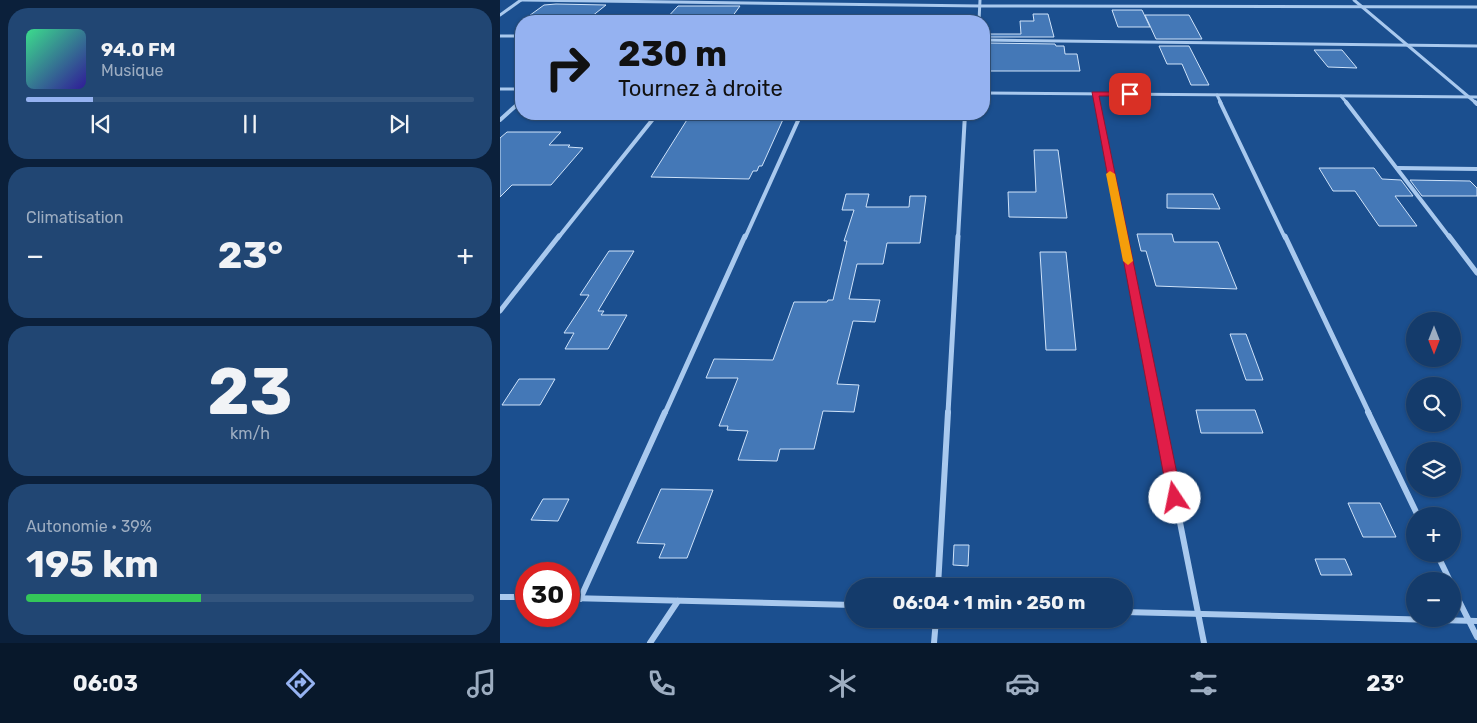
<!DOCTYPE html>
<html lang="fr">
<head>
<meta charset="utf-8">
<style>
	body { margin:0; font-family:Rubik,sans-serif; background:#214673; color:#f1f3f6; height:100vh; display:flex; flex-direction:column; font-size:19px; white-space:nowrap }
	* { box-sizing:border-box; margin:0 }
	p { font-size:16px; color:#9dadc1 }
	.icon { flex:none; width:28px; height:28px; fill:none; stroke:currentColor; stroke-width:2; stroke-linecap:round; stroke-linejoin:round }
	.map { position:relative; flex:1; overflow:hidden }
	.details { display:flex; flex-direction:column; gap:8px; padding:8px; background:#0b203b; width:500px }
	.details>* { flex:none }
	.hud { position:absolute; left:15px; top:15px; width:475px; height:105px; border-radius:20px; box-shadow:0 1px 4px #0004,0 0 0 1px #33557e; background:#95b2f1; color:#111; overflow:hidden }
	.needle { width:32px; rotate:180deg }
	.controls { position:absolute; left:906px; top:312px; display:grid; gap:10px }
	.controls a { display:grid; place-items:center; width:55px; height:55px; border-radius:50%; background:#143b6b; box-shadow:0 1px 4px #0004,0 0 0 1px #33557e; font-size:25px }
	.speed { position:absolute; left:15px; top:562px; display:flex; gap:10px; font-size:25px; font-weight:700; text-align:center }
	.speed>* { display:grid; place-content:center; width:65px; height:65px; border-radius:50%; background:#143b6b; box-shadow:0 1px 4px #0004,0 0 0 1px #33557e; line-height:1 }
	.speed .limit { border:8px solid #d22; background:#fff; color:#111 }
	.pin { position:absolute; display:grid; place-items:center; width:42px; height:42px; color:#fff; margin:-21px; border-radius:10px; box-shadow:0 2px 8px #0006 }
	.me { position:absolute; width:55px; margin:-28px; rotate:349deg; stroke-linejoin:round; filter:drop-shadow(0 0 4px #0008) }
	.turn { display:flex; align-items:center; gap:18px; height:105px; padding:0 20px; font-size:22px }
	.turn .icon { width:65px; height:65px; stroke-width:2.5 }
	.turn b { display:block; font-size:35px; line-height:42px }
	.big { font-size:38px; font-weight:700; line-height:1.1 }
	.details .widget { flex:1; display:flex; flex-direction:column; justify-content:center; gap:8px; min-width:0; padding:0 18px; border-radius:20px; background:#214673 }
	.details .dial { align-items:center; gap:0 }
	.dial b { font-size:65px; line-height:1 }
	.song { display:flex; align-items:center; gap:15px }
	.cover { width:60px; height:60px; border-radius:8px; background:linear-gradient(135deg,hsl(150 70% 55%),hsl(250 70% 35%)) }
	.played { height:5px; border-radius:2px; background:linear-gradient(90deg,#95b2f1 15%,#33557e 15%) }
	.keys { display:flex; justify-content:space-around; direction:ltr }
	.heat { display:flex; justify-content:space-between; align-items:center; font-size:28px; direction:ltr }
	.charge { height:8px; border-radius:4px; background:linear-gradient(90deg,#34c759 39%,#33557e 0) }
	.trip { position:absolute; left:345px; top:578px; width:288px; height:50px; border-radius:25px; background:#143b6b; box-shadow:0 1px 4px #0004,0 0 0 1px #33557e; font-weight:700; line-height:50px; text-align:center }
	.tabs { display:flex; height:80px; justify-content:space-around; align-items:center; background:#08182b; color:#9dadc1 }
	.tabs .icon { width:35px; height:35px }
	.tabs .current { color:#95b2f1 }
	.tabs b { font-size:22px; color:#f1f3f6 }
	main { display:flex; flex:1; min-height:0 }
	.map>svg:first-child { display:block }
</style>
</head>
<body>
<main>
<section class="details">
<div class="widget">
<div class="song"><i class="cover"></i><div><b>94.0 FM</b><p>Musique</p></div></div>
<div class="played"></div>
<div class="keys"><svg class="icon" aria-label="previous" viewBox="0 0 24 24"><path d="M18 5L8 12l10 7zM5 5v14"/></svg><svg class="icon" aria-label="pause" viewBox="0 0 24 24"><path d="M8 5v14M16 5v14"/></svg><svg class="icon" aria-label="next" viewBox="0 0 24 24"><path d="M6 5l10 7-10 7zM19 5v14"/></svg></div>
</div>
<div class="widget"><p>Climatisation</p>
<div class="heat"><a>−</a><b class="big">23°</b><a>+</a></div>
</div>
<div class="widget dial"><b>23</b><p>km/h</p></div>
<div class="widget"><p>Autonomie · 39%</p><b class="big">195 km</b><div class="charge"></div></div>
</section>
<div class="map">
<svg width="977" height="643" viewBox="0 0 977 643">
	<rect width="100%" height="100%" fill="#1b4f8f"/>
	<g fill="#4478b7" stroke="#cfe3fa">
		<path d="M56 4 106 5 86 21H22L44 5Z"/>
		<path d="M178 6H240L229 21H164Z"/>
		<path d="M612 10H642L650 27H618Z"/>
		<path d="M533 14H548L554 37H487V34H521L520 21H534Z"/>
		<path d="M645 15H689L702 39H656Z"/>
		<path d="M487 43 555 44 556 46H564L565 54H577L580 71H485Z"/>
		<path d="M659 46H689L709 85H691L682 64H667Z"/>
		<path d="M814 50H842L857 68 828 67Z"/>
		<path d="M190 115H285L262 166H259L257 171H253L249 179 151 177Z"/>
		<path d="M7 132H61L49 145H70L68 147 83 148 51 185H12L0 197V138Z"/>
		<path d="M534 150H558L567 218 509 217 508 192H536Z"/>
		<path d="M819 168H874L882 179 901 180 913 196H895L917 226H879L855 191H833Z"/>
		<path d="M910 180 970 181 977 188V196H922Z"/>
		<path d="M346 194H369L366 207H409L410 196H426L420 243H387L383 264H357L349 299 380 300 375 322 353 321 337 384 359 385 354 412 323 411 314 449H280L277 461 238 460 248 431 227 430 228 426H219L238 378H206L214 359 273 360 294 302H327L328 300H333L347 241H344L354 210H342Z"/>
		<path d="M667 194H713L720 209 667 208Z"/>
		<path d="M637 234H672L674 242H718L737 289 656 286 646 251H641Z"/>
		<path d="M109 251H134L98 311H104L101 315H127L108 349H65L74 333H64L89 295H80Z"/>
		<path d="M540 252H566L576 350H546Z"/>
		<path d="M730 334H746L763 380H746Z"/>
		<path d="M19 379H55L40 405H2Z"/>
		<path d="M696 410H755L763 433H701Z"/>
		<path d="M161 489 213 490 187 558H159L165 544 137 543Z"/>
		<path d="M43 499H69L58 521 31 520Z"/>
		<path d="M848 503H880L896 537H863Z"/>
		<path d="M454 545H469L468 566 453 565Z"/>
		<path d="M815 559H845L852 575H821Z"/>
	</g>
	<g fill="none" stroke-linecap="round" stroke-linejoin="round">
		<g stroke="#a9c9ee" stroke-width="3">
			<path d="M22 0 480 6 977 7"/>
			<path d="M854 0 976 103"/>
			<path d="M0 15 21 0"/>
			<path d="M479 21 480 0"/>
			<path d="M0 36H21"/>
			<path d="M484 40 977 46"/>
			<path d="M0 89H21"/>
			<path d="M484 93 977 97"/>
			<path d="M595 94 597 103"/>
			<path d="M717 95 721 103"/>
			<path d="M841 96 847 103"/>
			<path d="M18 103 21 101"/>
		</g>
		<g stroke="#a9c9ee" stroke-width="4">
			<path d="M597 102 624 238"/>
			<path d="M720 102 785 238"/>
			<path d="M846 102 950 238"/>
			<path d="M975 102 977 104"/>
			<path d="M0 120 20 102"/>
			<path d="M897 168 977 169"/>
			<path d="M58 238 157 114"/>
			<path d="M245 238 301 114"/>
			<path d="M458 238 465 114"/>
		</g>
		<g stroke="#a9c9ee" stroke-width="5">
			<path d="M623 236 658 413"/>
			<path d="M785 236 869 413"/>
			<path d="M949 236 977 273"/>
			<path d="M0 311 59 236"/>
			<path d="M165 413 245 236"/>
			<path d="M448 413 458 236"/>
		</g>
		<g stroke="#a9c9ee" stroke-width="6">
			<path d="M658 412 704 643"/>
			<path d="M868 412 918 516"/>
			<path d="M937 554 950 581"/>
			<path d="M438 586 448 412"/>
			<path d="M952 587 977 637"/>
			<path d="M0 597H26"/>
			<path d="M69 598 354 605"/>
			<path d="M80 599 165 412"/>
			<path d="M624 612 977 621"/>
			<path d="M150 643 178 601"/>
			<path d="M434 643 436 619"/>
		</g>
	</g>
	<path fill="#e11d48" stroke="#92132f" d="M592 92H630L633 94 630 96H599L682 498 680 503 675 505 670 503 668 498Z"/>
	<path fill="#f59e0b" d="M610 171 615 174 633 261 628 265 623 261 606 174Z"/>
</svg>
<div class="controls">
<a><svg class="needle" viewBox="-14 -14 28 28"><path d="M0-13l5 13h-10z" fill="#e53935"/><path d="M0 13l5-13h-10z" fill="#9dadc1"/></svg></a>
<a><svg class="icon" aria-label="search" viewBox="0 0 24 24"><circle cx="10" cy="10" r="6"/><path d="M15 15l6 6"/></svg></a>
<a><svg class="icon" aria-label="layers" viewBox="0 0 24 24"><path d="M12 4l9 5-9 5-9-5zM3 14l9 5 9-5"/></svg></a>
<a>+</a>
<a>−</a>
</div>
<div class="speed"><div class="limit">30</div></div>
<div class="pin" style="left:630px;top:94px;background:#d93025"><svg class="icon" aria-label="arrive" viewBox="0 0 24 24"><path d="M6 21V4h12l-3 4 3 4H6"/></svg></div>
<svg class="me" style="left:675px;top:498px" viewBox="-20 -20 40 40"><circle r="19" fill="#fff"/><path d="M0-13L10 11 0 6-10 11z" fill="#e11d48"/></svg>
<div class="trip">06:04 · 1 min · 250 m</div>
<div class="hud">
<div class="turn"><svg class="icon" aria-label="right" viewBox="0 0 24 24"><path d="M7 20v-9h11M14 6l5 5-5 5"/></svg><div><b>230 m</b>Tournez à droite</div></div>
</div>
</div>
</main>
<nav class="tabs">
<b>06:03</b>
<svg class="icon current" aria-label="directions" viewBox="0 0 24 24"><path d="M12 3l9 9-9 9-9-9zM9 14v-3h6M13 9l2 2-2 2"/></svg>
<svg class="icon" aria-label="music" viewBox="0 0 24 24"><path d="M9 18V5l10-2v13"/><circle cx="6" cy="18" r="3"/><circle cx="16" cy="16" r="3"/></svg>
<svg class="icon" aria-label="phone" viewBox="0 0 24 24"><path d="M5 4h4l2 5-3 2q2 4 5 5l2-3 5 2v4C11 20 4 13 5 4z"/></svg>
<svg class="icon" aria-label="climate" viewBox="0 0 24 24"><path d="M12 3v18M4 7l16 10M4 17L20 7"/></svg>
<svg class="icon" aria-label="car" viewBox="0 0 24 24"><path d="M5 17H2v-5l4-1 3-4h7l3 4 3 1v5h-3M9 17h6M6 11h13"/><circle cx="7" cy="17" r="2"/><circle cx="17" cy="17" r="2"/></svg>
<svg class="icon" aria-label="filters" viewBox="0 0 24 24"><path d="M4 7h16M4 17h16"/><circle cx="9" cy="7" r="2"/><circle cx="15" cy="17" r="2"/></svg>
<b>23°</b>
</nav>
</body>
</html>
